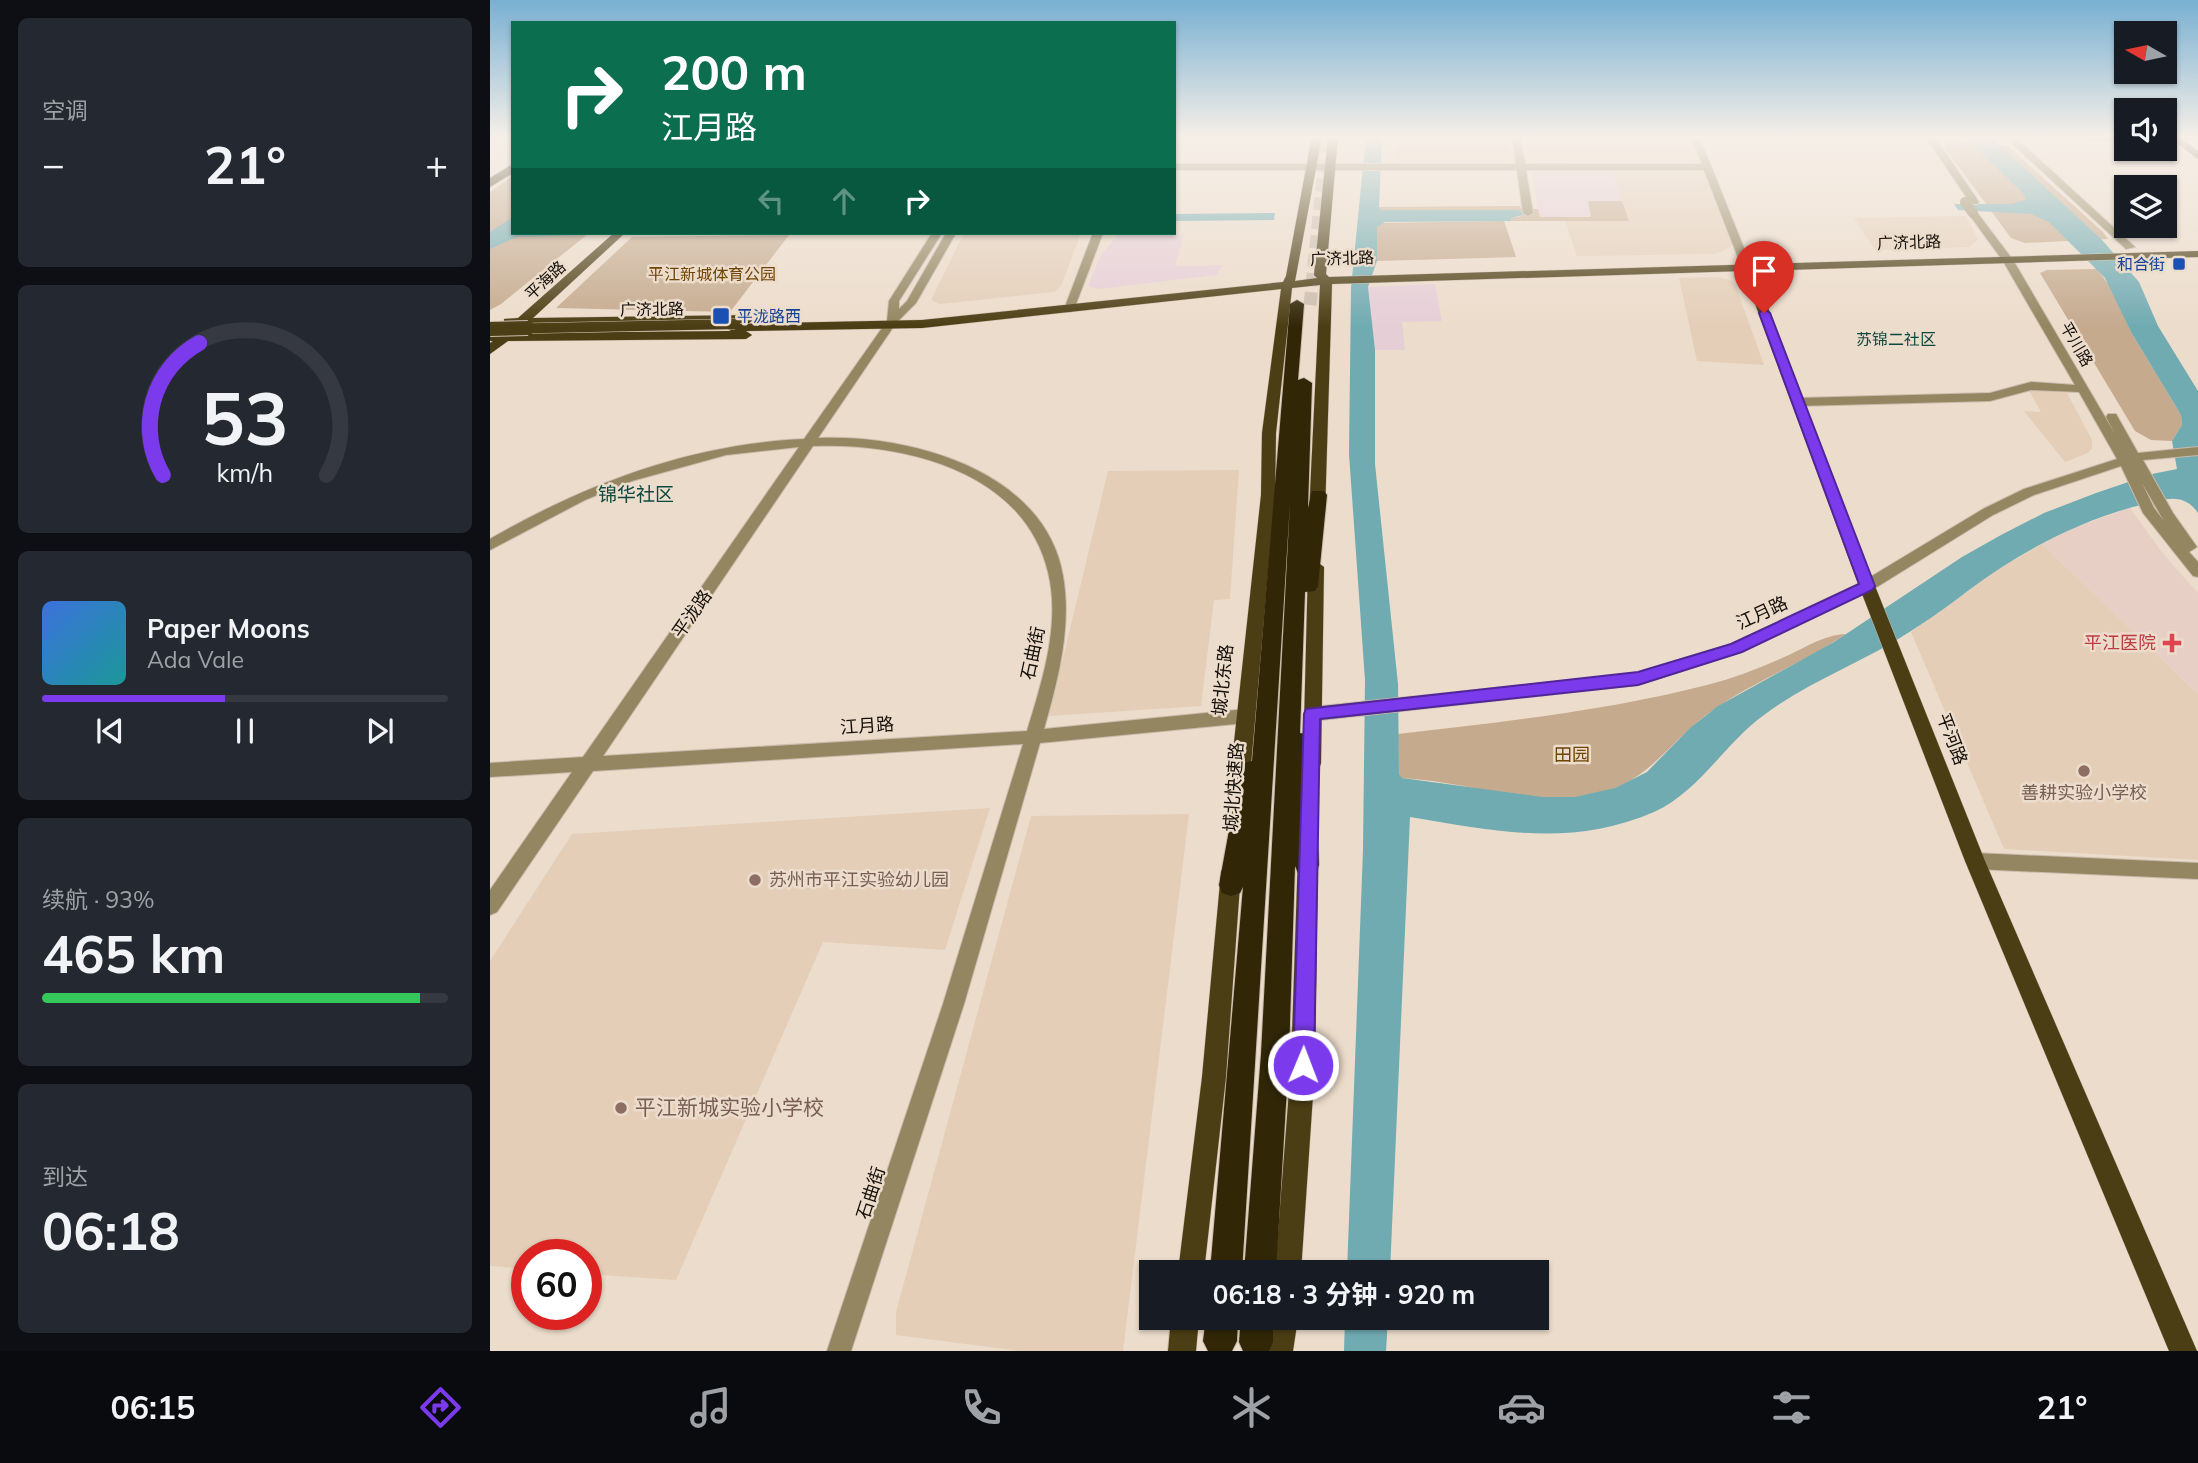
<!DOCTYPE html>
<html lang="zh">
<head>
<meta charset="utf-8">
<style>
	body { margin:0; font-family:Mulish,"Noto Sans SC",sans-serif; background:#242831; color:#f1f3f6; height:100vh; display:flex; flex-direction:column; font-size:26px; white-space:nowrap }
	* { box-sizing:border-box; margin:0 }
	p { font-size:23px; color:#9ea1a6 }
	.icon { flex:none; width:38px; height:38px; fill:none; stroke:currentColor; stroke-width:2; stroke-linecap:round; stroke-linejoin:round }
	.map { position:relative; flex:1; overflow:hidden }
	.side { display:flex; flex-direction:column; gap:18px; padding:18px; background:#0d0f14; width:490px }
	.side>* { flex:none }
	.top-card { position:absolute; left:21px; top:21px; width:665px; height:214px; border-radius:0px; box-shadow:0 2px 5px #0004; background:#0b6e4f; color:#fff; overflow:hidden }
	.needle { width:46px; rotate:279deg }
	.tools { position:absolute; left:1624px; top:21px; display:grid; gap:14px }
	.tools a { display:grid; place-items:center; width:63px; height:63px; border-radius:0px; background:#171b24; box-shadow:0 2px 5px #0004; font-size:35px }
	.speed { position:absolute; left:21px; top:1239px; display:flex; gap:14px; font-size:35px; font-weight:700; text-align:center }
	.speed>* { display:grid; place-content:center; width:91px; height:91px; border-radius:50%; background:#171b24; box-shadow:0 2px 5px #0004; line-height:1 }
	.speed .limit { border:10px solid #d22; background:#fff; color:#111 }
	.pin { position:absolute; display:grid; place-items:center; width:60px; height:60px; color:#fff; margin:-72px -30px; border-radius:50% 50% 50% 0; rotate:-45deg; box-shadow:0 0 7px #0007 }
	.pin .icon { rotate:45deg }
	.me { position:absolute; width:77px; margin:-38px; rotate:1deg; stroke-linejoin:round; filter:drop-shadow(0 0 5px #0008) }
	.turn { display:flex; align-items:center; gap:24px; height:147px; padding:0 35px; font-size:32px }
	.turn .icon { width:91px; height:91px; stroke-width:2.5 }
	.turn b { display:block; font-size:49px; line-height:60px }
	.lanes { display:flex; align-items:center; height:66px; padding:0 35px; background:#0003; justify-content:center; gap:35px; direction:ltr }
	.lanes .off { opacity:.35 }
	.big { font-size:52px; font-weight:700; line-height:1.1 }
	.side .tile { flex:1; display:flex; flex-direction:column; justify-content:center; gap:10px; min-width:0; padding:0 24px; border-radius:10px; background:#242831 }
	.side .dial { align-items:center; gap:0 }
	.dial svg { height:182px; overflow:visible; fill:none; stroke:#363941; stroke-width:7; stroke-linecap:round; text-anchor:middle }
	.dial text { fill:#f1f3f6; stroke:none }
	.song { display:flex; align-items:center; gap:21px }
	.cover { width:84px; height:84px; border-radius:10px; background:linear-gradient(135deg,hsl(220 70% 55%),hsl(180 70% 35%)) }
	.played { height:7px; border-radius:4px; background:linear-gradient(90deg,#7c3aed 45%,#363941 45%) }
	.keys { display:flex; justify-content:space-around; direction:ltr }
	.heat { display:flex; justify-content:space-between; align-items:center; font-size:38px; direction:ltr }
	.charge { height:10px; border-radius:5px; background:linear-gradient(90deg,#34c759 93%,#363941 0) }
	.trip { position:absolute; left:649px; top:1260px; width:410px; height:70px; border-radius:0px; background:#171b24; box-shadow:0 2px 5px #0004; font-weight:700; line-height:70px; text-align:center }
	.dock { display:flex; height:112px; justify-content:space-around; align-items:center; background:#090b0e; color:#9ea1a6 }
	.dock .icon { width:49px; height:49px }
	.dock .selected { color:#7c3aed }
	.dock b { font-size:32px; color:#f1f3f6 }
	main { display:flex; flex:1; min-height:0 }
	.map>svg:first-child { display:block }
</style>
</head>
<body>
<main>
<section class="side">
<div class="tile"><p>空调</p>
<div class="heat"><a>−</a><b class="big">21°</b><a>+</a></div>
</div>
<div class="tile dial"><svg viewBox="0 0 100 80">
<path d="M14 69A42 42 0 1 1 86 69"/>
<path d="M14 69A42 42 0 0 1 30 11" stroke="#7c3aed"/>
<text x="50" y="56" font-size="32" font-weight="700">53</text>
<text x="50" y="72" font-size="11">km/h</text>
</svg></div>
<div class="tile">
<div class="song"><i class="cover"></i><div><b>Paper Moons</b><p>Ada Vale</p></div></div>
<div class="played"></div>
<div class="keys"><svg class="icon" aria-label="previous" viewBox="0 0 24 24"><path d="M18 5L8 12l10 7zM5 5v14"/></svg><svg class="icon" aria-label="pause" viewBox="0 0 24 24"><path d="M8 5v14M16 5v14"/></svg><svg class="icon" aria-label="next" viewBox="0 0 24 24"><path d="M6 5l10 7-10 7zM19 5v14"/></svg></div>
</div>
<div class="tile"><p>续航 · 93%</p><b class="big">465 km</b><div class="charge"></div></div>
<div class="tile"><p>到达</p><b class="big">06:18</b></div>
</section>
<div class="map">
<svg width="1708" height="1351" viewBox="0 0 1708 1351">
	<rect width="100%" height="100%" fill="#ecdccb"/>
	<g fill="#e4ceb8">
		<path d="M906 136H1018L1022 159 1018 162H907Z"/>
		<path d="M1036 136H1200L1210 162 1046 161 1039 158Z"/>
		<path d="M1121 169 1216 171 1243 243 1241 247 1226 254 1087 256 1075 221H1139Z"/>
		<path d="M1476 216 1488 239 1480 247 1385 250 1364 218Z"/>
		<path d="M591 233 571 286 564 292 450 304 441 300 473 235Z"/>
		<path d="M1229 277 1240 280 1245 284 1274 365 1207 361 1189 278Z"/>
		<path d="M1538 389 1577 393 1602 440V448L1598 453 1575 462 1534 411 1551 412Z"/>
		<path d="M749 470 740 599 724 600 711 706 559 716 618 471Z"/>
		<path d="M1552 544 1708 694V860L1514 849 1421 632 1513 566Z"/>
		<path d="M500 808 455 950 333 942 186 1280 96 1274V1255H37V1269L0 1266V961L82 834Z"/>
		<path d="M699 814 633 1351H529L406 1335V1312L541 816Z"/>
	</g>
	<g fill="#e6ced7">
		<path d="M1121 169 1132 201H1098L1101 217H1050L1041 170Z"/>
		<path d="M629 233 694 235 685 266 732 265 727 275 608 289 598 286 611 255Z"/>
		<path d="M945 284 952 321 912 322 915 350H885L878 287Z"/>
	</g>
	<path fill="#e8cfc6" d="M1640 508 1674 555 1708 593V694L1552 544 1583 528Z"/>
	<g fill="#c5aa8e">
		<path d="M1463 141 1518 146 1613 232 1618 239 1535 243 1521 238 1455 148 1456 142Z"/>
		<path d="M23 176V233H99L11 304 0 310V192Z"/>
		<path d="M1098 201H1132L1139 221H1021V218L1032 216 1030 211 899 212 891 210 889 207 1030 206 1031 209H1048L1050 217H1101Z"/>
		<path d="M1014 221 1026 257 887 261V227L890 223Z"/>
		<path d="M299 235 240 312 66 308 142 237Z"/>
		<path d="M1607 269 1621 288 1641 332 1691 415 1692 425 1682 441 1661 440 1645 431 1550 273 1557 270Z"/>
		<path d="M1356 634C1315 662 1267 680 1226 708 1174 743 1158 791 1086 797 1027 802 970 781 911 778L909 774 908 734C1012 722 1115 711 1217 685 1243 678 1268 669 1292 658 1314 649 1332 635 1356 634Z"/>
	</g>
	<g fill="#71abb2">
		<path d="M876 136H892L889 207 891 210H1025L1031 211 1033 215 1021 218V221L895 222 887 227V261L878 287 885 350V464L908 684 909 774 912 778 1053 797H1085L1125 788 1157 772 1200 728 1228 706 1344 642 1472 557 1511 535 1554 513 1606 493 1662 474 1687 469 1682 441 1692 425 1691 415 1641 332 1615 278 1559 222 1541 214 1468 210 1464 204H1520L1536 200 1533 193 1473 136H1500L1612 240 1649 282 1668 326 1708 391V513C1693 491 1672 500 1651 505 1602 517 1554 540 1512 567 1481 587 1452 612 1421 631 1374 662 1319 681 1274 715 1234 744 1210 791 1164 812 1081 848 1005 831 920 817L900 1272H857L873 850 875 680 859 454 861 288Z"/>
		<path d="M785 213 784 220 684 221V214Z"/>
		<path d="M23 217V233H171L27 237 0 249V232Z"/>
		<path d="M855 1318H898L896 1351H854Z"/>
	</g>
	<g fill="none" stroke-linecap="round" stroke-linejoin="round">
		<path stroke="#ccbdae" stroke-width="13" stroke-dasharray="13 6" stroke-linecap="butt" d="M820 305 837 136"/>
		<defs>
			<g id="minor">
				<path d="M1022 136H1030L1035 164H1212L1201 136H1209L1262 268 1257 271 1252 268 1214 170H1036L1043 213 1038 216 1033 213 1027 170H684V164H1026Z"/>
				<path d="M1435 136H1444L1489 202 1487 204H1481Z"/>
				<path d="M1478 136H1636V141L1527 139 1645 247 1636 249 1517 139Z"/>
				<rect x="1675" y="136" width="33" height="4"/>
				<path d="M1480 211H1486L1523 260 1625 434 1616 417 1618 414H1626L1648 453 1708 447V455L1653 460 1683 513 1707 547 1699 552 1708 562V577L1703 576 1653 513 1631 466 1544 495 1503 515 1382 590 1251 652 1148 685 822 721 816 719 814 714 816 709 822 707 1148 673 1241 644 1372 582 1493 509 1534 489 1627 459 1589 392 1541 390 1500 401 1308 406 1302 402 1308 398 1500 393 1541 382 1585 385 1513 261 1478 213ZM1652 483 1674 521 1664 508Z"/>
				<path d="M442 233H452L409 301V309L417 301 456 233H466L426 303 406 323 328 438C419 434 555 470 573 576 582 627 568 680 554 729L756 709 762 711 764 716 762 721 756 723 550 743 474 1004 361 1351H337L453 1004 533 744 103 771 7 912 0 915V890L82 772 0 777V763L93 757 309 447 236 455 142 481 95 500 0 550V539C97 483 201 444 314 439L397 321 399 301ZM323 446C413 442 534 471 558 572 571 624 552 682 537 731L113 756Z"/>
				<path d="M603 233H613L586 304 587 310 578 312 576 304Z"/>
				<path d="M1485 853 1708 863V879L1485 869 1479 867 1476 861 1479 855Z"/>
			</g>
			<g id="major">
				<path d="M822 136H832L805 281 827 278 824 275 838 136H848L836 274 839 277 1708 251V257L1264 271 1385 586 1495 861 1707 1351H1679L1475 861 1369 586 1253 271 842 284 835 514 827 519 819 514 830 285 802 288 786 433 785 495 759 788 756 794 749 796 742 794 739 788 771 495 772 433 791 289 432 328 256 331 262 335 256 339 18 341 0 354V343L3 341H0V333H11L20 326 14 325V319L28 318 124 233H135L43 318 259 315 265 319 259 323 34 325 26 333 241 331 236 328 242 324 432 320 793 282 796 276Z"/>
				<path d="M1678 136H1688L1708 151V159Z"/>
				<path d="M826 561 834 567 831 763 829 769 822 771 815 769 813 763 818 567Z"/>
				<path d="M818 845 825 848 828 854 825 1065 811 1272H785L801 1065 808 854 811 848Z"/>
				<path d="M741 863 748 865 751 872 736 1077 714 1272H688L712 1077 731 872 734 865Z"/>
				<path d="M681 1318H709L706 1351H678Z"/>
				<path d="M780 1318H808L803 1351H775Z"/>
			</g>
			<g id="highway">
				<path d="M23 164V173L0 187V178Z"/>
				<path d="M807 300 814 304 808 380 814 378 822 383 818 508 822 491H834L837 495 828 586 825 591 815 592 810 733 820 735 823 741 829 865 826 873 817 876 808 873 805 866 799 1054 786 1272H754L771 1054 800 503 752 1272H720L753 887 750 893 741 896 732 893 729 885 750 770 753 763 762 761 800 304Z"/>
				<path d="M716 1318H748L747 1341 742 1351H718L713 1341Z"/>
				<path d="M751 1318H783V1342L779 1351H753L749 1342Z"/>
			</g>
		</defs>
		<use href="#minor" stroke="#c9bbac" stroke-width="2"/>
		<use href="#major" stroke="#c9bbac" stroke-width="1"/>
		<use href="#highway" stroke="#c9bbac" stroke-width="2"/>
		<use href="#minor" fill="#938661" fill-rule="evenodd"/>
		<use href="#major" fill="#4c3e14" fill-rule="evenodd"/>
		<use href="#highway" fill="#312707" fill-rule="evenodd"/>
		<defs>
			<path id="minor-bridge" d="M1475 202 1483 213"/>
			<path id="major-bridge-far1" d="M0 329 245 324"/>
			<path id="major-bridge" d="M0 329 38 328"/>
		</defs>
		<use href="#minor-bridge" stroke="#c9bbac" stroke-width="10" stroke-linecap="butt"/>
		<use href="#major-bridge-far1" stroke="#c9bbac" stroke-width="11" stroke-linecap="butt"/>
		<use href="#major-bridge" stroke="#c9bbac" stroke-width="16" stroke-linecap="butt"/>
		<use href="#minor-bridge" stroke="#938661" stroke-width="10"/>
		<use href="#major-bridge-far1" stroke="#4c3e14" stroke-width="10"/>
		<use href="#major-bridge" stroke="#4c3e14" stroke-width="14"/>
	</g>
	<linearGradient id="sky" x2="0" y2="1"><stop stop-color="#78b0d2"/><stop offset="0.42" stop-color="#f6efe8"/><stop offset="1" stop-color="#f6efe8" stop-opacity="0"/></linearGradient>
	<rect width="1708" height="326" fill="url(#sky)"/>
	<path fill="#7c3aed" stroke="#51269a" stroke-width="2" d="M1274 309 1280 313 1385 586 1382 590 1252 652 1148 685 830 719 824 1065 821 1073 813 1076 806 1073 803 1065 814 714 816 709 1148 672 1241 644 1369 584 1269 313Z"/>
	<g fill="#1a4fb4" stroke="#ecdccb" stroke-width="2.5">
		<rect x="1682" y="257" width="14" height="14" rx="3.5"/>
		<rect x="222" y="307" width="18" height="18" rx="3.5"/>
	</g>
	<path fill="#e0444e" stroke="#ecdccb" stroke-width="2.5" d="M1678.5 632.5h7v7h7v7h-7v7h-7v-7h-7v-7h7z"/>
	<g fill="#8d6e63" stroke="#ecdccb" stroke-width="2.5">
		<circle cx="1594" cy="771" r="7"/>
		<circle cx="265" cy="880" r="7"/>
		<circle cx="131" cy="1108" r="7"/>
	</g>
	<g text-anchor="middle" stroke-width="5" stroke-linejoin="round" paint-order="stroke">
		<g font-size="16" fill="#140f09" stroke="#ecdccb">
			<text transform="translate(1419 242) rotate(-2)" y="6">广济北路</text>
			<text transform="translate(852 258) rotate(-2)" y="6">广济北路</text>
			<text transform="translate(55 280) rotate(-43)" y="6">平海路</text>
			<text transform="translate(162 309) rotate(-1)" y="6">广济北路</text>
			<text transform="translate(1587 344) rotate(60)" y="6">平川路</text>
		</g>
		<g font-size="16" fill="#164399" stroke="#ecdccb" text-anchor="end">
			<text x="1675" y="270">和合街</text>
			<text x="247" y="322" text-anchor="start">平泷路西</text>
		</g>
		<g font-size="16" fill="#6f4404" stroke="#ecdccb">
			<text x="222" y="280">平江新城体育公园</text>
		</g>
		<g font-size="16" fill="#0e4941" stroke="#ecdccb">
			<text x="1406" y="345">苏锦二社区</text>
		</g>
		<g font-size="18" fill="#140f09" stroke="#ecdccb">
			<text transform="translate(1272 613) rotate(-25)" y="6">江月路</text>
			<text transform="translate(202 614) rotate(-55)" y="6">平泷路</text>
			<text transform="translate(543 653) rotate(-78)" y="6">石曲街</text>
			<text transform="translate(733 680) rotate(-84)" y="6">城北东路</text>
			<text transform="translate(377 726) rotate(-4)" y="6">江月路</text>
			<text transform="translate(1462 739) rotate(69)" y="6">平河路</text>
			<text transform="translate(744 787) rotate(-86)" y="6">城北快速路</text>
			<text transform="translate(381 1193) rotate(-72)" y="6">石曲街</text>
		</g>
		<g font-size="18" fill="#be3a42" stroke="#ecdccb" text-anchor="end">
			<text x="1666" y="649">平江医院</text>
		</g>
		<g font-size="18" fill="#6f4404" stroke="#ecdccb">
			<text x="1082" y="761">田园</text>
		</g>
		<g font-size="18" fill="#785e54" stroke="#ecdccb">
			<text x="1594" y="799">善耕实验小学校</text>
			<text x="279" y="886" text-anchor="start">苏州市平江实验幼儿园</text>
		</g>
		<g font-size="19" fill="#0e4941" stroke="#ecdccb">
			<text x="146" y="501">锦华社区</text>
		</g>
		<g font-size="21" fill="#785e54" stroke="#ecdccb" text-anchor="start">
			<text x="145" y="1115">平江新城实验小学校</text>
		</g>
	</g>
</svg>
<div class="tools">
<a><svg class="needle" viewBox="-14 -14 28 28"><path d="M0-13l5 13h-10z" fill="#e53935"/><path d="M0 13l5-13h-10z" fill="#9ea1a6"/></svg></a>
<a><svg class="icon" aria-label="sound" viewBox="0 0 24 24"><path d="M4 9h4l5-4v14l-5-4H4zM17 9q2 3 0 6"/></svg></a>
<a><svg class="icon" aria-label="layers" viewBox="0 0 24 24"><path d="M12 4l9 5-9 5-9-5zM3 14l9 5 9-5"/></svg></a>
</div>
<div class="speed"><div class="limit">60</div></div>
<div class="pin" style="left:1274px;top:313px;background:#d93025"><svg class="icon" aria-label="arrive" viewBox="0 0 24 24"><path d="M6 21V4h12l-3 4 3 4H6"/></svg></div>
<svg class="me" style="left:813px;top:1065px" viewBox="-20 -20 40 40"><circle r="17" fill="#7c3aed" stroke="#fff" stroke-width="3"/><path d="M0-11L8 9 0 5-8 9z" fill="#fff"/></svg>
<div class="trip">06:18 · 3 分钟 · 920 m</div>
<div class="top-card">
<div class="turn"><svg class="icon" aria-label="right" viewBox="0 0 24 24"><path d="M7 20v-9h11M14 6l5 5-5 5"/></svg><div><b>200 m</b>江月路</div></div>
<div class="lanes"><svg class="icon off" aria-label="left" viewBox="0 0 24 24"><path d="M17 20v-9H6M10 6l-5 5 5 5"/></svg><svg class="icon off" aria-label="ahead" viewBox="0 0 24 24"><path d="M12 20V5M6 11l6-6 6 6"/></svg><svg class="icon" aria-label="right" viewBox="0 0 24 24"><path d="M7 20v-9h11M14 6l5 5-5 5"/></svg></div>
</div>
</div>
</main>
<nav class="dock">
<b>06:15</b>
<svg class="icon selected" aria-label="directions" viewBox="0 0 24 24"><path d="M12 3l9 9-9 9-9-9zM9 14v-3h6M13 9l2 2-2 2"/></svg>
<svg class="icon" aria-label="music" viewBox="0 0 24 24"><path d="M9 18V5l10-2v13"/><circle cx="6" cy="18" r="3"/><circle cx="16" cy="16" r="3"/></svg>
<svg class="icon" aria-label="phone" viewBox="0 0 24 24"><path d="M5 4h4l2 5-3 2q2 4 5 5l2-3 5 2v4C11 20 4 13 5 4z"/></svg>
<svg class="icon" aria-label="climate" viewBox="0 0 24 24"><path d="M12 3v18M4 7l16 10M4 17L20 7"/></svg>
<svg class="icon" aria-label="car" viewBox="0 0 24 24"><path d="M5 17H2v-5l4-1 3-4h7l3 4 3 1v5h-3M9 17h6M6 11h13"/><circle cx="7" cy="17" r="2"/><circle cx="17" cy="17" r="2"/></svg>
<svg class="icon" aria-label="filters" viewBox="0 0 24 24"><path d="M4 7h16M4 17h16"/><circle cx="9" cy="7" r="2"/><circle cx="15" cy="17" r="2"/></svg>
<b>21°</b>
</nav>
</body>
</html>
